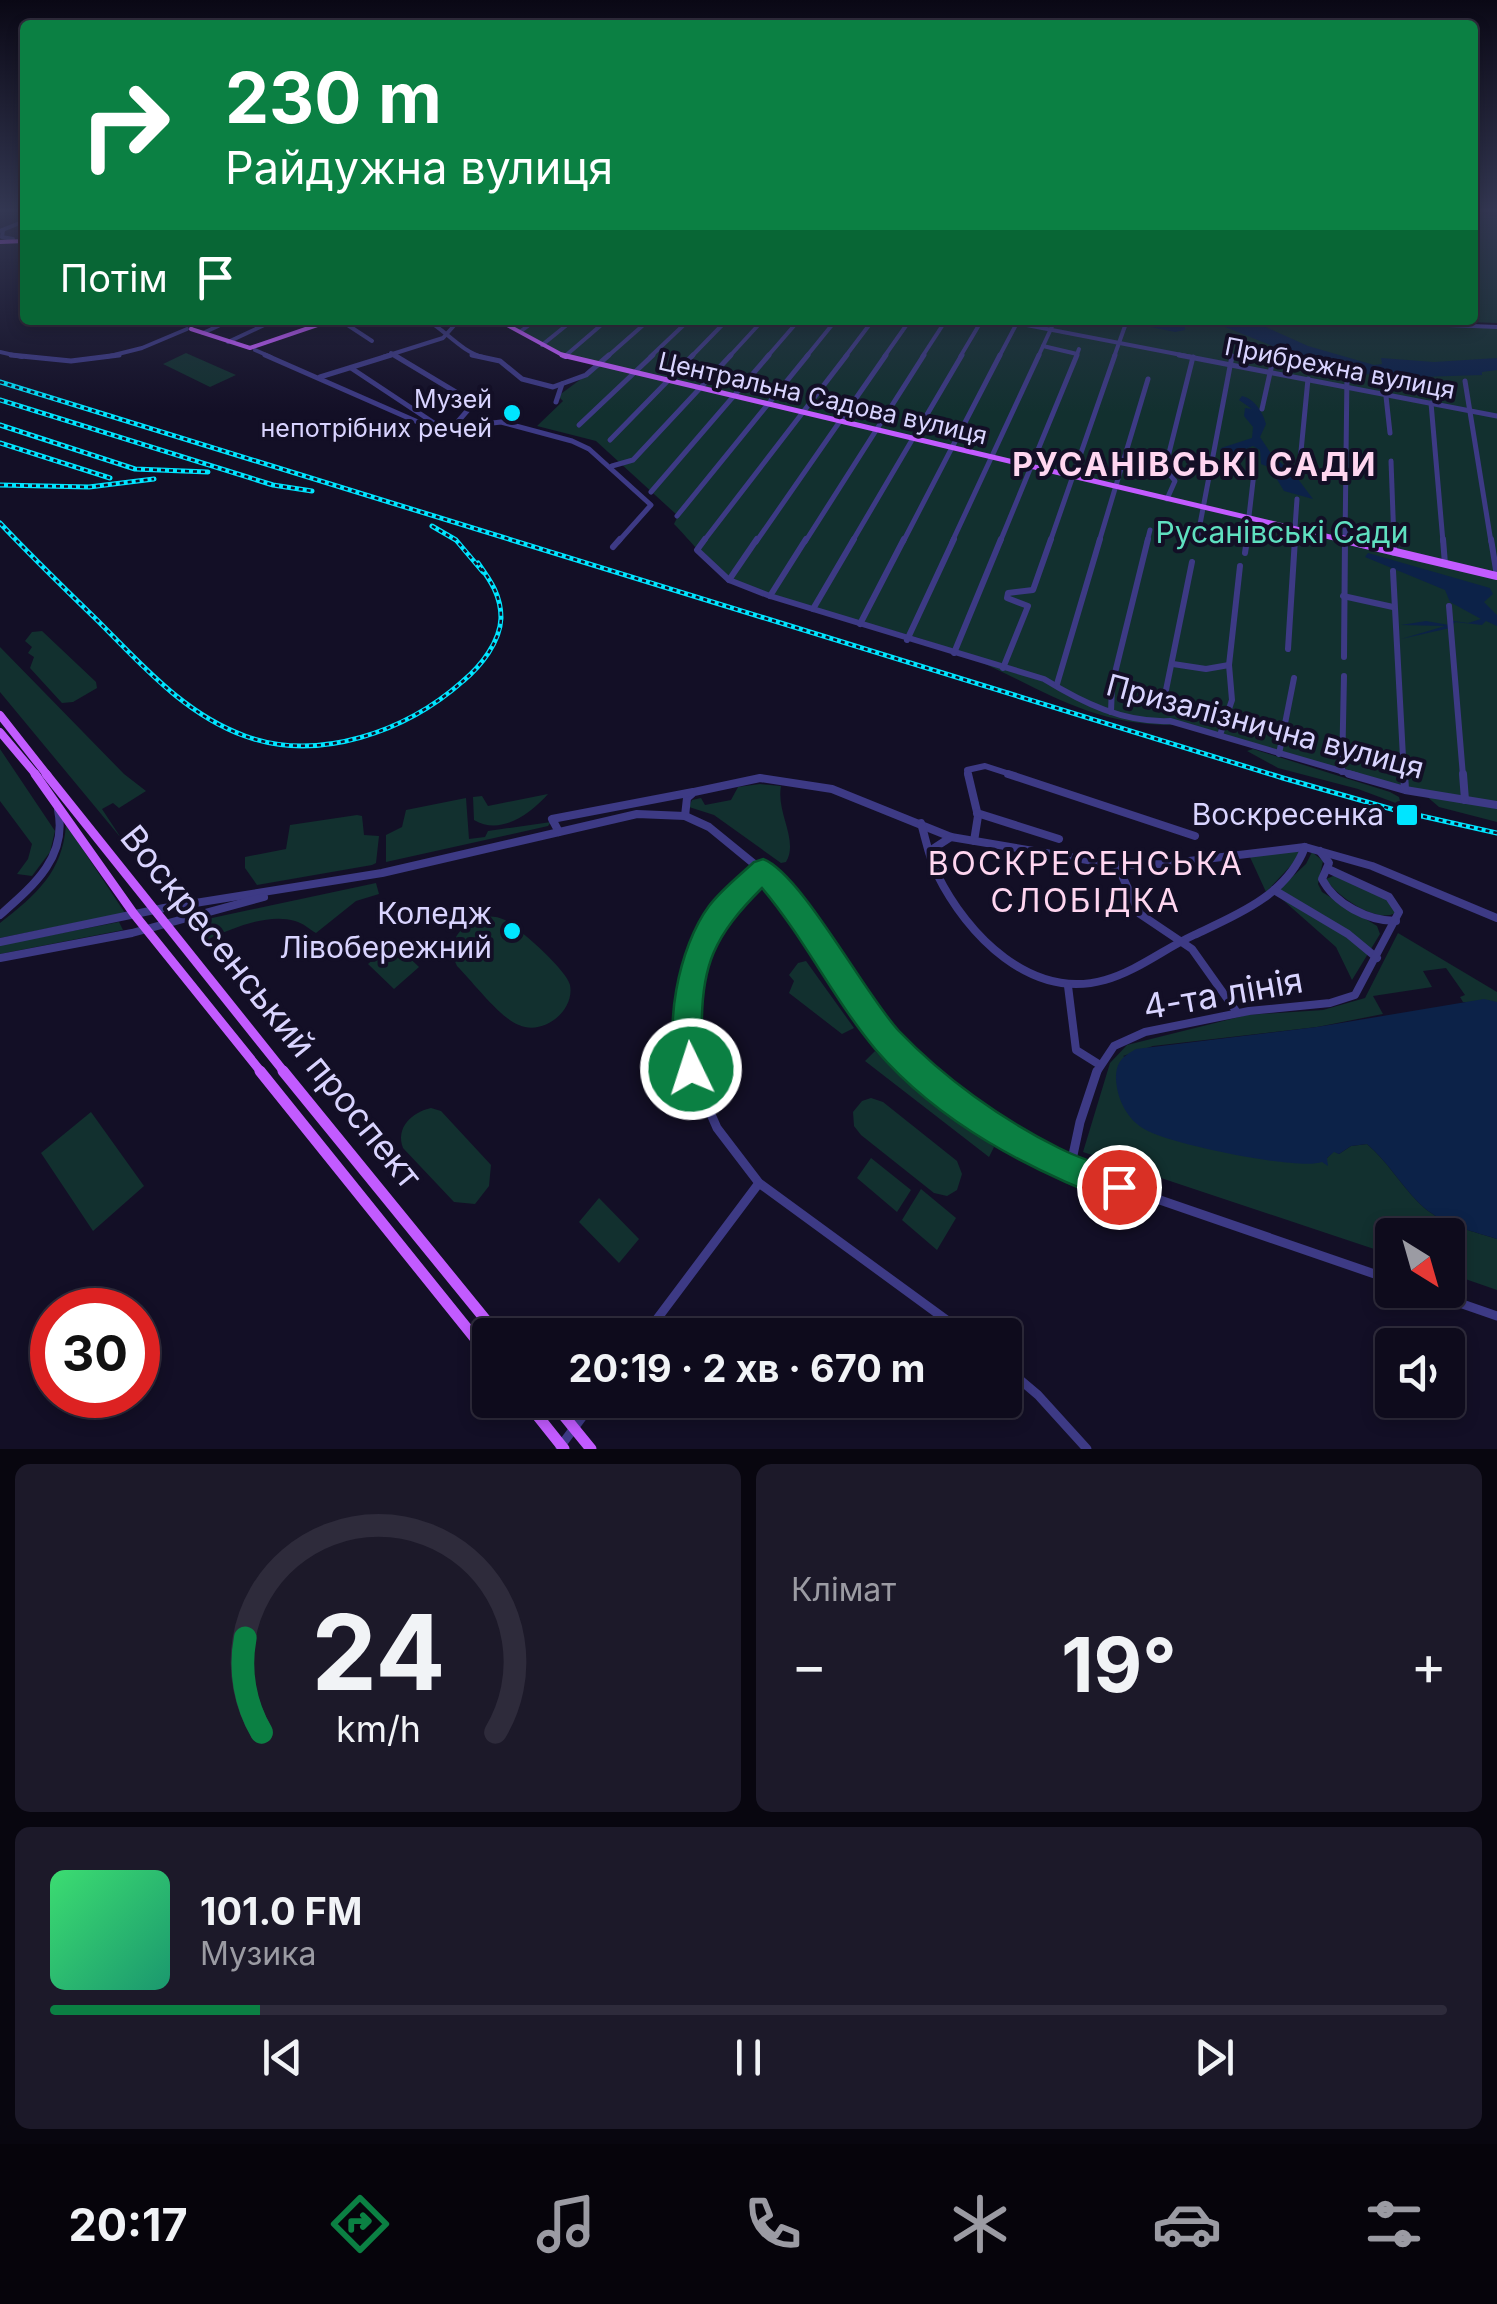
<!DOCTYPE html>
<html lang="uk">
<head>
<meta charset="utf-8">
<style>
	body { margin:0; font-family:Inter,sans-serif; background:#1c1929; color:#f1f3f6; height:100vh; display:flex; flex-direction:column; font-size:38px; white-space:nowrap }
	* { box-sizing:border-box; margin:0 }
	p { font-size:32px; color:#9b9ba3 }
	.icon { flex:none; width:55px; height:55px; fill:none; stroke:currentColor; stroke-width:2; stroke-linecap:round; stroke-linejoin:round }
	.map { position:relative; height:1449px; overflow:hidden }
	.drawer { display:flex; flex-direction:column; gap:15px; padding:15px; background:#08060f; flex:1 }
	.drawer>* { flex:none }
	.hud { position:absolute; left:20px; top:20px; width:1458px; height:305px; border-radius:10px; box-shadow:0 5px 15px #0003,0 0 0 2px #2e2b3b; background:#0b8043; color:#fff; overflow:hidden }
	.needle { width:65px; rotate:143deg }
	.tools { position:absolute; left:1375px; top:1218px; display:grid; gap:20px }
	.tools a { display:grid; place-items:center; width:90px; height:90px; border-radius:10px; background:#0e0b1c; box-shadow:0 5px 15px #0003,0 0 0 2px #2e2b3b; font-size:50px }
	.speed { position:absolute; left:30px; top:1288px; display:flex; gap:20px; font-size:50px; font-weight:700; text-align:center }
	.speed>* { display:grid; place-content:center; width:130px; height:130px; border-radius:50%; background:#0e0b1c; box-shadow:0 5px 15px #0003,0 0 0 2px #2e2b3b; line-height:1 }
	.speed .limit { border:15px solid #d22; background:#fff; color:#111 }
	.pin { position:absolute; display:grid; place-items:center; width:85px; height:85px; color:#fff; margin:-42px; border:5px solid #fff; border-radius:50%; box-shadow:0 2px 10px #0007 }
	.me { position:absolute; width:110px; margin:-55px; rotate:356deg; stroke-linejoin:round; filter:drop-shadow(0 0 8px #0008) }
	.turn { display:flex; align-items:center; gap:35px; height:210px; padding:0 40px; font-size:45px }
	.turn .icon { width:130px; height:130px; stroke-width:2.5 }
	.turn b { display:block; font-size:70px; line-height:85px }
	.then { display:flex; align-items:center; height:95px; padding:0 40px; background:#0003; gap:20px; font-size:38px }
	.big { font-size:75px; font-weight:700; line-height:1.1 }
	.drawer .widget { flex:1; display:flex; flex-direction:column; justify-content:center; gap:15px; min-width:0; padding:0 35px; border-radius:15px; background:#1c1929 }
	.drawer .dial { align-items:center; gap:0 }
	.dial svg { height:260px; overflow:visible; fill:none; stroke:#2e2b3b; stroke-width:7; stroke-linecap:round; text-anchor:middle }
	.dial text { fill:#f1f3f6; stroke:none }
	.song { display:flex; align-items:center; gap:30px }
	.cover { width:120px; height:120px; border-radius:15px; background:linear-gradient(135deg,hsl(140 70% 55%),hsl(160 70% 35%)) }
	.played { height:10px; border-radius:5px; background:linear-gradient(90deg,#0b8043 15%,#2e2b3b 15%) }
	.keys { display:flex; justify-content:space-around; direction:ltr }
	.heat { display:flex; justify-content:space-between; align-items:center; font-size:55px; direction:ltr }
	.drawer .tiles { flex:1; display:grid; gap:15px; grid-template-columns:1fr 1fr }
	.widget:last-child { grid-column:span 2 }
	.trip { position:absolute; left:472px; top:1318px; width:550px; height:100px; border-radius:10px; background:#0e0b1c; box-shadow:0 5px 15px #0003,0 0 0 2px #2e2b3b; font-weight:700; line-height:100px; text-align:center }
	.tab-bar { display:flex; height:160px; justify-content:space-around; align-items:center; background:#06040b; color:#9b9ba3 }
	.tab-bar .icon { width:70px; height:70px }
	.tab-bar .current { color:#0b8043 }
	.tab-bar b { font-size:45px; color:#f1f3f6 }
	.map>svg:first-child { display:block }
</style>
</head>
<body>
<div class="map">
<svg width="1497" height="1449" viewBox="0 0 1497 1449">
	<rect width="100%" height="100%" fill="#130f26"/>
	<g fill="#12302f">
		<path d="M1473 212 1497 217V323L1410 320H1472Z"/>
		<path d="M501 320H1313L1497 328V822L1439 807 1425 795 1178 725C1085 727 1036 683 955 651 883 621 798 615 729 577 709 566 691 541 674 524L678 516 596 441 537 426 563 401 558 396 600 365 566 356Z"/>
		<path d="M186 353 236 375 210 387 163 364Z"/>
		<path d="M42 631 96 682 97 688 73 702 62 703 30 668 34 657 28 653 32 647 25 641 32 632Z"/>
		<path d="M0 647 124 774 146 791 119 808 113 803 102 809 121 838 0 692Z"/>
		<path d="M0 749 55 831 50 852 32 876 17 874 28 859 32 844 0 801Z"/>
		<path d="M1253 749 1390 792 1399 797 1401 805 1358 789 1278 768 1247 751Z"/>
		<path d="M760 784 781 786C776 813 799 840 786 862L781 863 714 815 689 807 692 800 701 798 705 805 731 800 738 787Z"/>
		<path d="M548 794C530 814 501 836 474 820L473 797 482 796 488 806Z"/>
		<path d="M466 798 469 839 485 837 488 831 551 822 548 826 386 862V835L402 827 406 810Z"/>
		<path d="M357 815 362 816 364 835 379 836 376 863 372 865 257 885 245 868V857L286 849 290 825Z"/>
		<path d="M66 824 125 913 0 938V923C36 895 63 872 66 824Z"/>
		<path d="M1301 851 1299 857 1266 892 1249 855Z"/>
		<path d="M1312 852 1323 861 1318 884 1322 892 1377 926 1380 934 1352 980 1336 947 1275 893 1306 864Z"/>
		<path d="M1338 874 1388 898 1395 913C1377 924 1336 896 1326 879Z"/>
		<path d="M376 883 379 894 356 901 316 933C309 929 303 923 295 921 268 913 233 928 209 939L230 960 226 964 193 925 198 921Z"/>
		<path d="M482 917C490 916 497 916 505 920 519 928 567 970 570 985 575 1011 543 1036 519 1025 500 1018 473 982 457 966 445 943 460 925 482 917Z"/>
		<path d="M119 922 123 930 0 954V945Z"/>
		<path d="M1398 933 1497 992V1002H1463L1460 997 1465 995 1446 968 1423 971 1432 987 1373 996 1383 1014 1317 1027 1153 1046 1123 1056 1327 1158 1334 1151 1339 1154 1351 1146 1367 1144C1388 1162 1400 1184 1419 1203 1440 1224 1469 1230 1497 1239V1290L1448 1273V1235H1392V1255L1083 1152 1110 1063 1127 1045 1247 1015 1323 1010 1365 998Z"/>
		<path d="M393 942 419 967 394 989 368 964Z"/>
		<path d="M806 961 854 1028 842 1034 789 993 794 981 789 975 798 963Z"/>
		<path d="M875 1051 928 1101 994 1147 989 1157 865 1061Z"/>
		<path d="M871 1098 883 1102 957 1161 962 1174 957 1190 947 1196 934 1193 861 1135 854 1126 853 1112 862 1101Z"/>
		<path d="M431 1108 441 1111 491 1165 489 1186 475 1204 454 1202 403 1148C395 1128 412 1112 431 1108Z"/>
		<path d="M91 1112 144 1186 93 1231 41 1153Z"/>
		<path d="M871 1158 911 1190 897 1212 857 1178Z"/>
		<path d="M921 1189 956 1218 937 1250 902 1220Z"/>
		<path d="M599 1198 639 1239 619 1263 579 1222Z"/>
	</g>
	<g fill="#0c2248">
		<path d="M1118 320H1250L1308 346 1374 365 1382 364 1381 358 1434 362 1497 358V370L1482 372V375L1388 378 1366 374 1313 362 1215 323 1185 321V330L1175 332Z"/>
		<path d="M1242 396C1255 399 1263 413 1266 424L1260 437 1272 455 1295 475 1313 499 1284 491 1275 476 1278 471 1261 464 1260 450 1253 446 1235 453 1220 451 1221 448 1252 438 1253 427 1244 416 1245 408 1252 409 1239 400Z"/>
		<path d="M1368 553 1490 588 1493 594 1484 602 1497 615V626L1486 621 1482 625 1455 622 1450 628 1401 639 1445 626 1401 625 1426 621 1449 625 1453 621 1468 623 1481 619 1450 602 1445 590 1365 557Z"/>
		<path d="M1484 999 1497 1002V1239C1469 1230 1440 1224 1419 1203 1400 1184 1388 1162 1367 1144L1351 1146 1339 1154 1334 1152 1327 1158 1328 1166 1322 1162C1299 1171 1170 1144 1146 1130 1127 1120 1117 1099 1116 1079 1116 1062 1122 1057 1136 1049L1317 1027Z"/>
	</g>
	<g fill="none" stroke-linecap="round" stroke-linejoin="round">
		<g stroke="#3d3a85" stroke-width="4">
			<path d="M3 230 2 237 13 239"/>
			<path d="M0 231 25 221"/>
			<path d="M340 320 372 341"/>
			<path d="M427 320C446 331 462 352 483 357"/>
			<path d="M439 320 452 324"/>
			<path d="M1000 320 1192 357"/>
			<path d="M1325 320 1497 327"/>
			<path d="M521 331 536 320"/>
			<path d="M203 333 231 320"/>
			<path d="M228 342 275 320"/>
			<path d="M542 345 573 320"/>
			<path d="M1043 346 1077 354"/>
			<path d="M255 350 271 357"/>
			<path d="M0 352 22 357"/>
			<path d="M391 353 398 357"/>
			<path d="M106 357 142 348 187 329"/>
			<path d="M383 357 443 338 459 320"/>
			<path d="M564 357 607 320"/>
			<path d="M607 357 649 320"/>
			<path d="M650 357 689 320"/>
			<path d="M691 357 727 320"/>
			<path d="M729 357 763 320"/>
			<path d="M767 357 799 320"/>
			<path d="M806 357 836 320"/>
			<path d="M845 357 873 320"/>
			<path d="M884 357 910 320"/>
			<path d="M922 357 946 320"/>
			<path d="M960 357 982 320"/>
			<path d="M999 357 1018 321"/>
			<path d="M1038 357 1055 320"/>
			<path d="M1076 357 1079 349"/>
			<path d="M1114 357 1125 326"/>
			<path d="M1272 357 1275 352"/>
		</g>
		<g stroke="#3d3a85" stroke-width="5">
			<path d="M11 355 71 361 119 355"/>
			<path d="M265 355 427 426 441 429 501 422 572 441 589 449 651 505 618 542"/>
			<path d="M394 355 474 403 454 426"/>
			<path d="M472 355 500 361 522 379 553 387 586 375 609 355"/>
			<path d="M1179 355 1497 416"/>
			<path d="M351 368 434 423 433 428"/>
			<path d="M320 377 391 355"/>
			<path d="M1384 378 1390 433"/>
			<path d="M1465 381 1491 542"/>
			<path d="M556 402 562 384"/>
			<path d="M1431 403 1443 542"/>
			<path d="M1262 409 1274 355"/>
			<path d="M579 425 653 355"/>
			<path d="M610 440 693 355"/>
			<path d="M1391 461 1394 542"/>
			<path d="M612 466 633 460 731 355"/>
			<path d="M1299 472 1308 379"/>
			<path d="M651 492 769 355"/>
			<path d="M1167 499 1175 481 1165 469 1193 357"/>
			<path d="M677 516 808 355"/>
			<path d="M1197 540 1232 356"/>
			<path d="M703 542 847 355"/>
			<path d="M756 542 886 355"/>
			<path d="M805 542 924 355"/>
			<path d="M852 542 962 355"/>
			<path d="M903 542 1000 355"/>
			<path d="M952 542 1039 355"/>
			<path d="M1000 542 1077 355"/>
			<path d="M1050 542 1115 355"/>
			<path d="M1099 542 1148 379"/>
			<path d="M1147 542 1150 530"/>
			<path d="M1246 542 1255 464"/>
			<path d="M1294 542 1297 499"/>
			<path d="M1345 542 1347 373"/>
		</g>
		<g stroke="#3d3a85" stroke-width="6">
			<path d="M705 539 697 550 729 580 770 596 1044 679C1083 703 1124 723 1170 721L1358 776"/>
			<path d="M1394 539V553"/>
			<path d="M1443 539 1445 564"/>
			<path d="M1491 539 1497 576"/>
			<path d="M613 547 620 539"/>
			<path d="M1245 553 1247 539"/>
			<path d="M1393 571 1404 776"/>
			<path d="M729 580 757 539"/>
			<path d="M770 596 806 539"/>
			<path d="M1343 596 1393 607"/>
			<path d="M1449 606 1463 776"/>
			<path d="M813 609 854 539"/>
			<path d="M860 624 904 539"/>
			<path d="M907 640 954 539"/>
			<path d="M1288 649 1295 539"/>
			<path d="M954 653 1001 539"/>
			<path d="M1344 657 1345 539"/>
			<path d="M1173 664 1206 669 1229 665"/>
			<path d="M1003 668 1028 606 1007 598 1008 593 1033 590 1051 539"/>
			<path d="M1057 684 1100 539"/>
			<path d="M1166 690 1192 562"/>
			<path d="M1111 712 1112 685 1148 539"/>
			<path d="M1220 735 1232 700 1229 665 1240 566"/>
			<path d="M1279 754 1294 678"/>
			<path d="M1342 772 1344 676"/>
			<path d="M968 776 967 770 985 766 1016 776"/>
		</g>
		<g stroke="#3d3a85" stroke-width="8">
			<path d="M968 774 978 816 974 841"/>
			<path d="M1008 774 1195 836"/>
			<path d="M1349 774 1405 790 1497 805"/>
			<path d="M1404 774 1405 789"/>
			<path d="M1463 774 1465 800"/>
			<path d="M977 813 1059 839"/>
			<path d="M685 816 687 798 694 792 760 778 832 789 951 837 1117 865 1164 864 1305 847 1372 866 1497 918"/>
			<path d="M921 823C926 840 929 858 937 874 967 935 1031 1001 1105 980 1137 971 1164 949 1194 935 1237 915 1287 895 1305 847"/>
			<path d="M559 832 552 819 693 792"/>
			<path d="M931 850 951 837"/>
			<path d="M1320 851 1329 863 1322 879C1335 904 1368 921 1396 921"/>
			<path d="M1117 865 1140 914 1192 949 1236 1011"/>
			<path d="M1274 890 1348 934 1377 958"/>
			<path d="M0 915C33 886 68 857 58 810"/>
			<path d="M0 942 164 908 382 873 637 814 685 816 709 827 775 881 885 1038 922 1073"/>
			<path d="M0 958 132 933 264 897"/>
			<path d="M1068 986 1076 1050 1100 1065"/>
			<path d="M693 1073C679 1026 689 954 718 914 730 898 748 884 763 870"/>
			<path d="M1096 1073 1114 1046 1145 1032 1249 1011 1330 1003 1355 995 1399 912 1389 897 1328 869"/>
		</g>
		<g stroke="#3d3a85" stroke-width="9">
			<path d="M692 1071 717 1128 759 1183 967 1335"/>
			<path d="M919 1071 996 1129 1070 1169 1392 1280"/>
			<path d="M1070 1169 1080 1122 1097 1071"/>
			<path d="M1422 1290 1497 1316"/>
			<path d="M645 1335 759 1183"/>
			<path d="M1005 1367 1038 1395 1087 1449"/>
			<path d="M560 1447 595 1400"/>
		</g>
		<g stroke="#c25bff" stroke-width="4">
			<path d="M0 242 25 241"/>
			<path d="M498 320 566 357"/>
			<path d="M191 326 202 320"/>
			<path d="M191 329 250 348 332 320"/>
		</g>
		<path stroke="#c25bff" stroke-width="5" d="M562 355 1351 542"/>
		<g stroke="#c25bff" stroke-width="8">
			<path d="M1341 539 1497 576"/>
			<path d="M0 715 48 776"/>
			<path d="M0 732 37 776"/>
		</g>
		<g stroke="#c25bff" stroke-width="9">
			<path d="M35 774 134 914 262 1073"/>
			<path d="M46 774 285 1073"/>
		</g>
		<g stroke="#c25bff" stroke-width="11">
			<path d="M260 1071 490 1357"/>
			<path d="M283 1071 498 1335"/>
			<path d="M525 1400 564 1449"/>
			<path d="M551 1400 591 1449"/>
		</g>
		<defs>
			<g id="rail">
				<path d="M0 382 1283 778 1395 810 1497 833"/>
				<path d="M0 400 273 485 312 491"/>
				<path d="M0 425 135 469 208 472"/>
				<path d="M0 443 110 478"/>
				<path d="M0 485 89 487 154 479"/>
				<path d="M0 523C31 556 64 588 97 620 141 664 184 714 245 736 319 763 407 731 463 681 481 666 500 642 501 618 501 595 490 580 478 563"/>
				<path d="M432 526 456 540 483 572"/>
			</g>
		</defs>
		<use href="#rail" stroke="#00e5ff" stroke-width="5"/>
		<use href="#rail" stroke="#130f26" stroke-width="2.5" stroke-dasharray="4" stroke-linecap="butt"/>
	</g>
	<linearGradient id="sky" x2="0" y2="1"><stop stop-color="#0a0815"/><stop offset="0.51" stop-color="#333752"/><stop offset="1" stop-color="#333752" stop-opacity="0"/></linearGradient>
	<rect width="1497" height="413" fill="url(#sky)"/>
	<path fill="#0b8043" stroke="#07532c" stroke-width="2.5" d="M763 859C801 873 866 996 899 1031 944 1078 1001 1119 1059 1148 1082 1160 1107 1166 1131 1176L1135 1187 1131 1199 1119 1204C1030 1170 940 1124 876 1050 834 1000 805 939 762 888 715 935 700 965 702 1034 703 1050 708 1064 702 1080L691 1084 681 1080C661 1032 679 946 709 906 721 890 739 876 754 862Z"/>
	<g fill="#00e5ff" stroke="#130f26" stroke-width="4">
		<circle cx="512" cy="413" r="10"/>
		<rect x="1395" y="803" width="24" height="24" rx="5"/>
		<circle cx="512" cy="931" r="10"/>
	</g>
	<g text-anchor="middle" stroke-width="8" stroke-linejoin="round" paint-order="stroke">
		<g font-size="25" fill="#d9d4ff" stroke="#130f26">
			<text transform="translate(1340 368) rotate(11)" y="9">Прибрежна вулиця</text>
			<text transform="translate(823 398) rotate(13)" y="9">Центральна Садова вулиця</text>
		</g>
		<g font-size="25" fill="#d9d4ff" stroke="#130f26" text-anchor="end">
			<text x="492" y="408">Музей<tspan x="492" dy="29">непотрібних речей</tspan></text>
		</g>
		<g font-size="30" fill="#5fe0c0" stroke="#130f26">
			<text x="1282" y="543">Русанівські Сади</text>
		</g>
		<g font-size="30" fill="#d9d4ff" stroke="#130f26">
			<text transform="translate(1265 727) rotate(15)" y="10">Призалізнична вулиця</text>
		</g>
		<g font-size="30" fill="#d9d4ff" stroke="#130f26" text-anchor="end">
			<text x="1384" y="825">Воскресенка</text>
			<text x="492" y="924">Коледж<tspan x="492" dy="34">Лівобережний</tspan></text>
		</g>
		<g font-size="32" font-weight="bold" letter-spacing="2.5" fill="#ffd6f0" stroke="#130f26">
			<text x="1195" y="476">РУСАНІВСЬКІ САДИ</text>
		</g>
		<g font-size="32" letter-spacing="2.5" fill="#ffd6f0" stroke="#130f26">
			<text x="1086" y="875">ВОСКРЕСЕНСЬКА<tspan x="1086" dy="37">СЛОБІДКА</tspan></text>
		</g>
		<g font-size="35" fill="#d9d4ff" stroke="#130f26">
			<text transform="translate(1223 994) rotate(-10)" y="12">4-та лінія</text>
			<text transform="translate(271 1007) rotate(51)" y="12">Воскресенський проспект</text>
		</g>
	</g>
</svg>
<div class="tools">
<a><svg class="needle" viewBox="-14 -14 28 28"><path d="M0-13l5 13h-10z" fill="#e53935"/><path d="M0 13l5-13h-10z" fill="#9b9ba3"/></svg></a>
<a><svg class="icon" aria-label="sound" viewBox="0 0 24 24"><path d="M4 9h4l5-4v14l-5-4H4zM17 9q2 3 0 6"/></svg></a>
</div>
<div class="speed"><div class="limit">30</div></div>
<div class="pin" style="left:1119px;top:1187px;background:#d93025"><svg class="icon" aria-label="arrive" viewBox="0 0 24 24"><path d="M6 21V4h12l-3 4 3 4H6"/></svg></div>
<svg class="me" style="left:691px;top:1069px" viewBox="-20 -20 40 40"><circle r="17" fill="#0b8043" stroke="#fff" stroke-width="3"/><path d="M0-11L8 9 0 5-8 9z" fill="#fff"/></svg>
<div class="trip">20:19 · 2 хв · 670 m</div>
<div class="hud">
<div class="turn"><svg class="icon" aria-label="right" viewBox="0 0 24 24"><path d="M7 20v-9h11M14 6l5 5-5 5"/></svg><div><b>230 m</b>Райдужна вулиця</div></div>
<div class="then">Потім<svg class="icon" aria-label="arrive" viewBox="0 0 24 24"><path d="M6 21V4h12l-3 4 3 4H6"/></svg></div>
</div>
</div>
<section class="drawer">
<div class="tiles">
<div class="widget dial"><svg viewBox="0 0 100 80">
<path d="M14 69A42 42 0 1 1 86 69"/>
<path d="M14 69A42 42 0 0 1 9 40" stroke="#0b8043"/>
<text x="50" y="56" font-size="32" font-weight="700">24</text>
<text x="50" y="72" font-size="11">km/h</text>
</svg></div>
<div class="widget"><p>Клімат</p>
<div class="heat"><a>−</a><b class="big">19°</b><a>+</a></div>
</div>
<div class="widget">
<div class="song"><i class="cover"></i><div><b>101.0 FM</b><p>Музика</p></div></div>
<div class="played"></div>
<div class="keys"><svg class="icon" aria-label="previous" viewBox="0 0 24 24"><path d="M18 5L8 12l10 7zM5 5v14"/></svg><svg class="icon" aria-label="pause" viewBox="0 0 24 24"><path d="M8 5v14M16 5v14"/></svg><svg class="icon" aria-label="next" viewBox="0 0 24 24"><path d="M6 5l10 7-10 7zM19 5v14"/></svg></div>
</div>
</div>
</section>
<nav class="tab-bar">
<b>20:17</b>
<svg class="icon current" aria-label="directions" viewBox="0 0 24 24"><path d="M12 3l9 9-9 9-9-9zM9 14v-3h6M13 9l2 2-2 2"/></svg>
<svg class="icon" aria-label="music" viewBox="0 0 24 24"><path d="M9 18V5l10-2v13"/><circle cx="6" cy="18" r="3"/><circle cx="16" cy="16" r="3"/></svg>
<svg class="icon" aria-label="phone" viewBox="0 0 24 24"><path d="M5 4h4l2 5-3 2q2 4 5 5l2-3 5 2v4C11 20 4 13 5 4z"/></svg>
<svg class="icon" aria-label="climate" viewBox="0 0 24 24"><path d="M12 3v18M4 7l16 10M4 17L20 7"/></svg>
<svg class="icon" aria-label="car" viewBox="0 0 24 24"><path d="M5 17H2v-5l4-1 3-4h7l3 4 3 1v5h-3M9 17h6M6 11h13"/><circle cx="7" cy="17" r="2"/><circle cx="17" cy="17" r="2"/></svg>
<svg class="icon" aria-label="filters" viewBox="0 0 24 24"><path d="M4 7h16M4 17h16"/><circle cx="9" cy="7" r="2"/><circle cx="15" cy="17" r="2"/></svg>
</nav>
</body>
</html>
